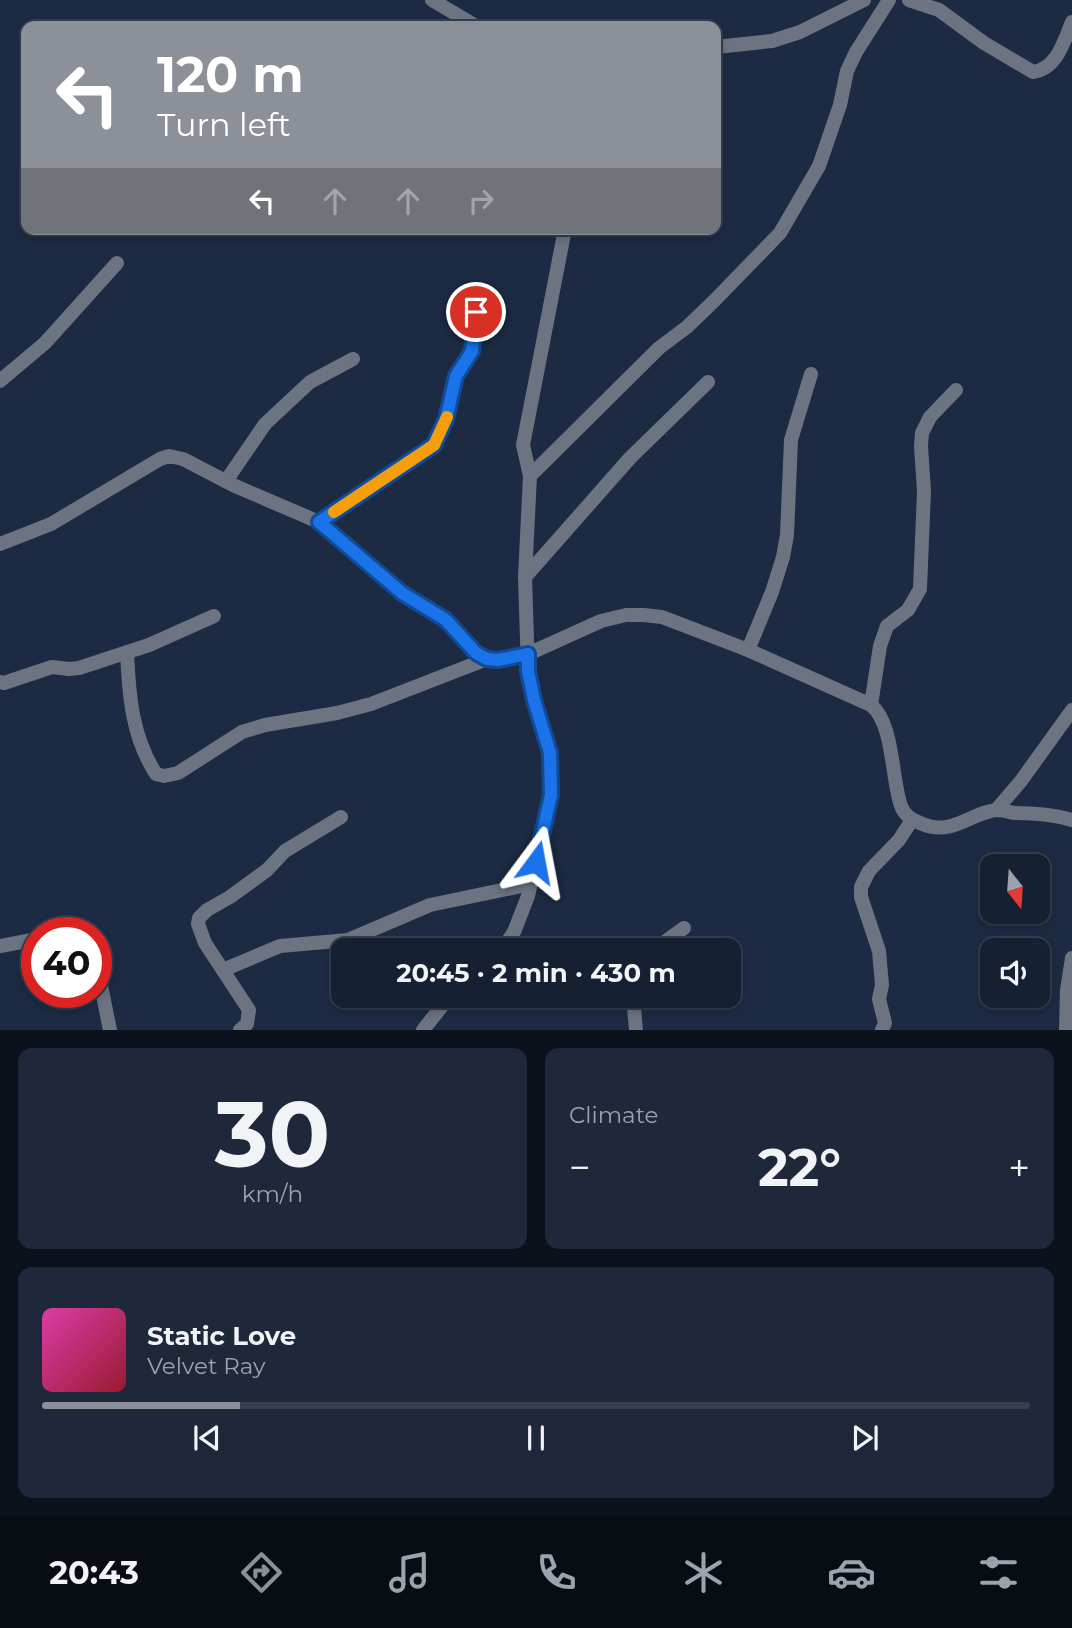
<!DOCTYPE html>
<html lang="en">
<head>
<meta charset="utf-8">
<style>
	body { margin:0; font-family:Montserrat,sans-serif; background:#1e283a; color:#f1f3f6; height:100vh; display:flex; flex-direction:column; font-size:26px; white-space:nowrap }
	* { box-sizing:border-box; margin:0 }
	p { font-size:23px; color:#9da3ac }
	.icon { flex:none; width:38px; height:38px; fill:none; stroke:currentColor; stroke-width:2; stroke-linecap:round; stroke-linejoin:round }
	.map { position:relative; height:1030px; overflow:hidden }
	.panel { display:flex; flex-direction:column; gap:18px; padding:18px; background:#0c121c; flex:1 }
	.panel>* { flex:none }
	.guide { position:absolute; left:21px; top:21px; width:700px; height:214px; border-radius:14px; box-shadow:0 4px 10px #0003,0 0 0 2px #343e4d; background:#8c9099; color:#fff; overflow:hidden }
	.needle { width:46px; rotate:163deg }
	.controls { position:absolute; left:980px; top:854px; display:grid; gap:14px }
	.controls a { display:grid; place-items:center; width:70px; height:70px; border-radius:14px; background:#152032; box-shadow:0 4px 10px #0003,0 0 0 2px #343e4d; font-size:35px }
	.speed { position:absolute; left:21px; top:917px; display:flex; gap:14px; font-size:35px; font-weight:700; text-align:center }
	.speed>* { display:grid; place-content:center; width:91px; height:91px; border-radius:50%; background:#152032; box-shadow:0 4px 10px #0003,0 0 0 2px #343e4d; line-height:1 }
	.speed .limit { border:10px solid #d22; background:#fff; color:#111 }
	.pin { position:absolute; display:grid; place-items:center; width:60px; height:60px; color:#fff; margin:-30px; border:4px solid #fff; border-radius:50%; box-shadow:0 2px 7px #0007 }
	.me { position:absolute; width:77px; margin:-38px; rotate:13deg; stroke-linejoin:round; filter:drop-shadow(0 0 5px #0008) }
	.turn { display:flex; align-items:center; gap:24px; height:147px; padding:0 21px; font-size:32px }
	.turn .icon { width:91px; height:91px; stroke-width:2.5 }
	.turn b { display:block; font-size:49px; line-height:60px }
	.lanes { display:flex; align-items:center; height:66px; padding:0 21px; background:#0003; justify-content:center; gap:35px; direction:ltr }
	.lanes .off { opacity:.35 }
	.big { font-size:52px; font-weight:700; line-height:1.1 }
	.panel .card { flex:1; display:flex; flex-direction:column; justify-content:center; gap:10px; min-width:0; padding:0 24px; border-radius:14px; background:#1e283a }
	.panel .dial { align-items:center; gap:0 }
	.dial b { font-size:91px; line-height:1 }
	.song { display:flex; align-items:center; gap:21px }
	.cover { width:84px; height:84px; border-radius:10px; background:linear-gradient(135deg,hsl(320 70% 55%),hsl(350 70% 35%)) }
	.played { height:7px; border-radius:4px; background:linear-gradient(90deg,#8c9099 20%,#343e4d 20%) }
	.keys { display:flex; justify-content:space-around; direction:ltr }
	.heat { display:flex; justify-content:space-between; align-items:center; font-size:38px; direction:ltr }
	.panel .tiles { flex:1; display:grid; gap:18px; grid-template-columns:1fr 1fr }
	.card:last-child { grid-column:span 2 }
	.trip { position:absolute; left:331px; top:938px; width:410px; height:70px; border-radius:14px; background:#152032; box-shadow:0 4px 10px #0003,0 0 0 2px #343e4d; font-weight:700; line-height:70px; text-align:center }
	.dock { display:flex; height:112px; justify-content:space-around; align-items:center; background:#080d14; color:#9da3ac }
	.dock .icon { width:49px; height:49px }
	.dock .current { color:#8c9099 }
	.dock b { font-size:32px; color:#f1f3f6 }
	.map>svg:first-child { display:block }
</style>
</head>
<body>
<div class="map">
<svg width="1072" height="1030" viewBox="0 0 1072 1030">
	<rect width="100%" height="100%" fill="#1c2b43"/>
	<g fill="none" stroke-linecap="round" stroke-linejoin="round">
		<g stroke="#6c7481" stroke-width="14">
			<path d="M432 0 476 26"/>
			<path d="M909 0 939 10 984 43 1033 72C1057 69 1064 41 1072 22"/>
			<path d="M716 47 772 41 800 32 864 0"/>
			<path d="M0 381 45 343 117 263"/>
			<path d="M530 476 659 348 687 327 715 300 780 233 819 166 840 105 847 71 856 52 889 0"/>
			<path d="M226 481 265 424 310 382 353 359"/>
			<path d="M319 522 434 445 446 419 456 376 472 351 476 312"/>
			<path d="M0 544 51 524 160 459 169 456 183 459 235 486 319 522 402 593 446 620 476 653 487 659 498 660 528 654 601 621 626 615H644L662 617 748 650 871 705C894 724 891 777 901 806 905 816 911 819 920 823 952 838 972 811 998 810 1003 810 1008 812 1014 813 1034 813 1052 814 1072 820"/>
			<path d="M525 577 630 458 708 382"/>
			<path d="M748 650 772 592 783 557 787 535 791 440 811 374"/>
			<path d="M127 652C129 696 132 737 156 774L164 776 178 773 242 732 265 725 337 713 371 704 487 659"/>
			<path d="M0 682 4 683 52 667 69 669 79 668 149 645 214 616"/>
			<path d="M871 705 880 646 887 626 908 610 920 589 924 491 921 446 922 433 930 417 956 390"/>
			<path d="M996 810 1021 781 1072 710"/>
			<path d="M70 933H82"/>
			<path d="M0 946 37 939"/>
			<path d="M502 950 514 932 528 896 551 795 550 753 539 718 528 671 525 577 530 476 523 445 565 229"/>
			<path d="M654 950 684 928"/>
			<path d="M96 961 110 1030"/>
			<path d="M223 970 280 946 348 940 430 905 531 884"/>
			<path d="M633 996 636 1030"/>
			<path d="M240 1030 247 1024 249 1010 205 943 198 924 199 918 207 910 230 897 267 870 285 851 341 817"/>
			<path d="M423 1030 450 996"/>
			<path d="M882 1030 885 1023 879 999 882 985 879 951 861 897V887L869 871 899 840 912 820"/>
			<path d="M1066 1030 1067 990 1072 958"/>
		</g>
	</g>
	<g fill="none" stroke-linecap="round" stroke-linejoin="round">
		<defs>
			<path id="route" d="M476 312 472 351 456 376 446 419 434 445 319 522 402 593 446 620 476 653 487 659 498 660 528 654V671L534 700 550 753 551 795 536 862"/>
		</defs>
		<use href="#route" stroke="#114b97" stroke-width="18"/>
		<use href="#route" stroke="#1a73e8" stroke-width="12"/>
		<path stroke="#f59e0b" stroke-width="12" d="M334 512 434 445 447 417"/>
	</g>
</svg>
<div class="controls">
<a><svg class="needle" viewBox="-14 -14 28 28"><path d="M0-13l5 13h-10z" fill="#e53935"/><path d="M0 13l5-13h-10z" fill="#9da3ac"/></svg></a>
<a><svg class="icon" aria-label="sound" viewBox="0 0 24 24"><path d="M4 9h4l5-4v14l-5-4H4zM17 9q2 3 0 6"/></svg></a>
</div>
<div class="speed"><div class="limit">40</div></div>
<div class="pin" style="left:476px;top:312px;background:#d93025"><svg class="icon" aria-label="arrive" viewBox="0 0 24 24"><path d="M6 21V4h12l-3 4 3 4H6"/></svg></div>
<svg class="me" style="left:536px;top:862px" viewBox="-20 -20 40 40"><path d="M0-17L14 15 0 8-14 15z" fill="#1a73e8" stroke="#fff" stroke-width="4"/></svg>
<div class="trip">20:45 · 2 min · 430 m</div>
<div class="guide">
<div class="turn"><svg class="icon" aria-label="left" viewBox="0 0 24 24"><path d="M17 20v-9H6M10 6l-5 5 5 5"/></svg><div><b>120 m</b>Turn left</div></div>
<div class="lanes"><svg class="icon" aria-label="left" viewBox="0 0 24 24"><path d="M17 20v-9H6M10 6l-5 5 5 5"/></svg><svg class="icon off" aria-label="ahead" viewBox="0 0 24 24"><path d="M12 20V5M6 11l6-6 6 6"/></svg><svg class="icon off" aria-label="ahead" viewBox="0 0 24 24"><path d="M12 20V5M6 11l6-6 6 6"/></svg><svg class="icon off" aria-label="right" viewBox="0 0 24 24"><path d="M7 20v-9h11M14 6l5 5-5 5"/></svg></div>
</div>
</div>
<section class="panel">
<div class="tiles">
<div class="card dial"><b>30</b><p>km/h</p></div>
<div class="card"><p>Climate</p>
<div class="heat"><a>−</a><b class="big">22°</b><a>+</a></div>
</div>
<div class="card">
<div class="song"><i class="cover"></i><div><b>Static Love</b><p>Velvet Ray</p></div></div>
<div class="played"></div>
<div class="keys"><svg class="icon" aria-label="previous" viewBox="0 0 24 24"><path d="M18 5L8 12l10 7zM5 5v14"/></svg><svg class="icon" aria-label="pause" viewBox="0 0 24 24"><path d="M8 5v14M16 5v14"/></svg><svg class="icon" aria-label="next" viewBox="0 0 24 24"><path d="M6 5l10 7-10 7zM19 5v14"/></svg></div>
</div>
</div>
</section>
<nav class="dock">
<b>20:43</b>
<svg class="icon current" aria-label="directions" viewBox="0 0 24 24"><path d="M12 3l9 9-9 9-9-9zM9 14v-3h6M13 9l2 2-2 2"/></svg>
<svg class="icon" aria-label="music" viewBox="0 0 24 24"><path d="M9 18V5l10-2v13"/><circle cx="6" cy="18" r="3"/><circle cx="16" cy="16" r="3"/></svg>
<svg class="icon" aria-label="phone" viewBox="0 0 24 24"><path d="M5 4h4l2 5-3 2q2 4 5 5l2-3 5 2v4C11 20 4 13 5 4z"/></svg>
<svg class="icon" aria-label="climate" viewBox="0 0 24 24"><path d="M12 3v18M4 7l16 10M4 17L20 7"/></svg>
<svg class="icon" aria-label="car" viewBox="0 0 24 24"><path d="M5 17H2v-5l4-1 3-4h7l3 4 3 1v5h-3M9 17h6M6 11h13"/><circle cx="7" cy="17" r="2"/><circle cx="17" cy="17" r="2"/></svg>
<svg class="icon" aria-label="filters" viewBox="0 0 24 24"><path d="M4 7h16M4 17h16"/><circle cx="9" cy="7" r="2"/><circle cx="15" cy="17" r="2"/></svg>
</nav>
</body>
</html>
